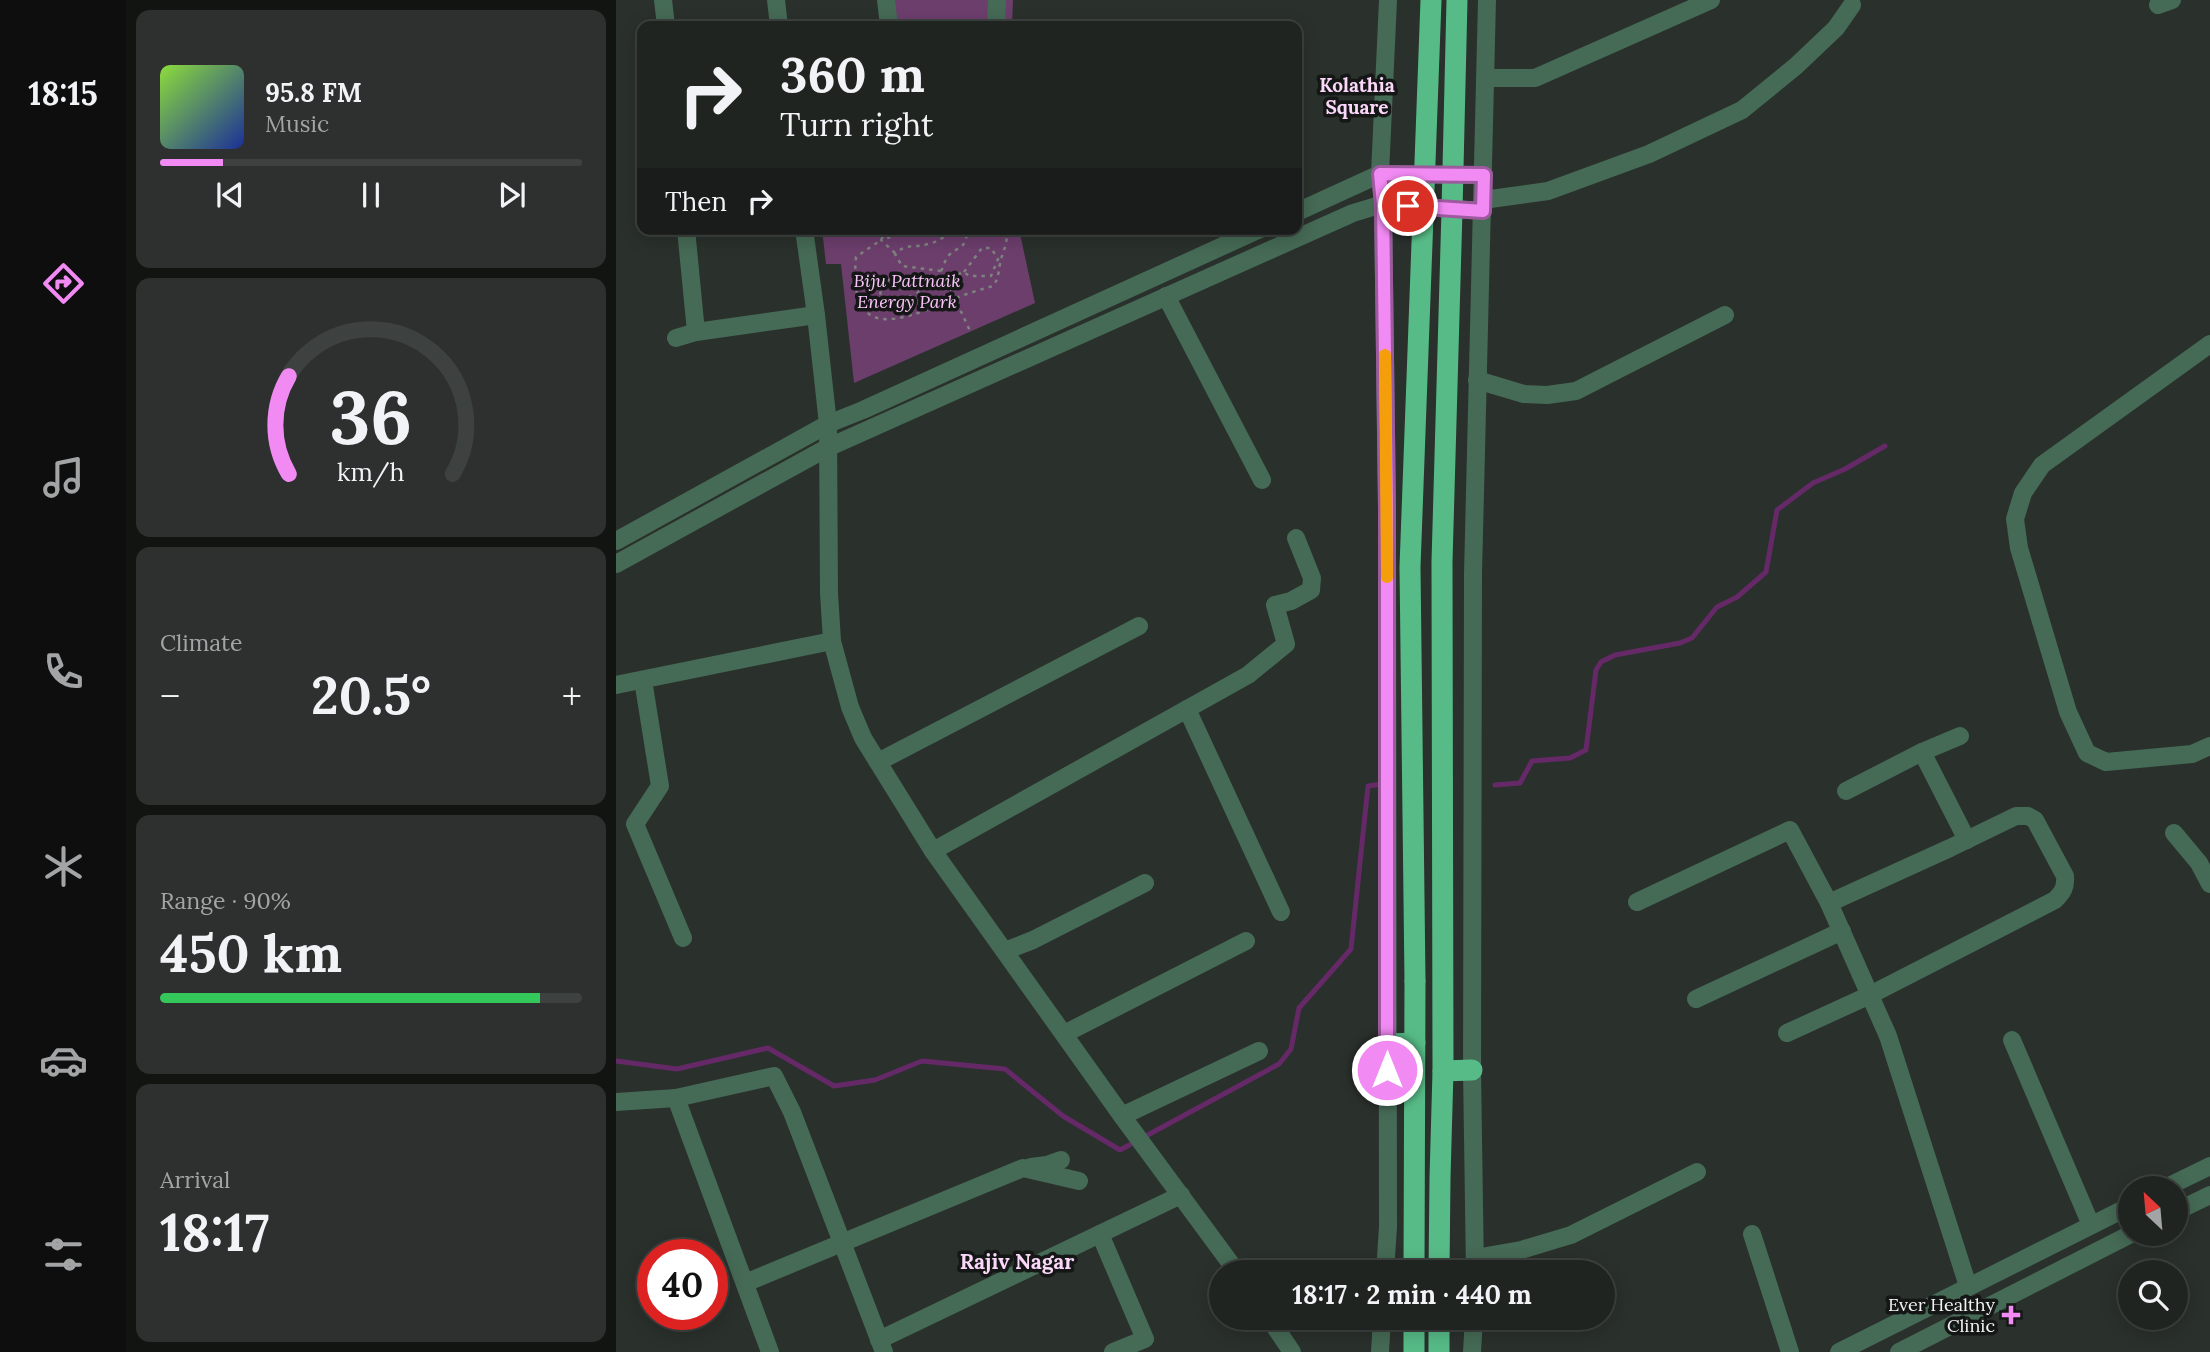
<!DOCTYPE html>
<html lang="en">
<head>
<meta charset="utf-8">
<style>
	body { margin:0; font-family:Lora,serif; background:#2d302e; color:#f1f3f6; height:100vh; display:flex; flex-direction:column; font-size:26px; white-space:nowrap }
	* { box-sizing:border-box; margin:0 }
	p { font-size:23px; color:#a2a4a5 }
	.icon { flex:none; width:38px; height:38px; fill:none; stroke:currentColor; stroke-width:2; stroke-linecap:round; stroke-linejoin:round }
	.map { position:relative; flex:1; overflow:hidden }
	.panel { display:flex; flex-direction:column; gap:10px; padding:10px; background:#121412; width:490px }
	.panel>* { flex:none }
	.banner { position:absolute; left:21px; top:21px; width:665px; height:214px; border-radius:14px; box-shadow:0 4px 18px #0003,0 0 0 2px #3d413f; background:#202421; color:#f1f3f6; overflow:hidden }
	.needle { width:46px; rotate:334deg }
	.tools { position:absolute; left:1502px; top:1176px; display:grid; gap:14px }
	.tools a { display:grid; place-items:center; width:70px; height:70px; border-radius:50%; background:#202421; box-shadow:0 4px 18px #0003,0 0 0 2px #3d413f; font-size:35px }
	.speed { position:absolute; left:21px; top:1239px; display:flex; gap:14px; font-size:35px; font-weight:700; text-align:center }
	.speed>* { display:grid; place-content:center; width:91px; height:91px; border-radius:50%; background:#202421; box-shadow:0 4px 18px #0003,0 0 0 2px #3d413f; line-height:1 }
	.speed .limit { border:10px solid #d22; background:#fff; color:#111 }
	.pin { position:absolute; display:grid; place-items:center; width:60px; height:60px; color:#fff; margin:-30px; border:4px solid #fff; border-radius:50%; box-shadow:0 2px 7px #0007 }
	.me { position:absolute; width:77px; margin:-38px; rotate:0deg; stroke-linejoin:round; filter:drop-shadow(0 0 5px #0008) }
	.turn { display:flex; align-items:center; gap:24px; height:147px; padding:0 28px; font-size:32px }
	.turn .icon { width:91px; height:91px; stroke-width:2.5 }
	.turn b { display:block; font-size:49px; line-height:60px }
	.then { display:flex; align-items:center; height:66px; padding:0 28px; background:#0003; gap:14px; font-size:26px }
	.big { font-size:52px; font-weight:700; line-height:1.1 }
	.panel .widget { flex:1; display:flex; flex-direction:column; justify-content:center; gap:10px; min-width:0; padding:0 24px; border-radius:14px; background:#2d302e }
	.panel .dial { align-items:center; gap:0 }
	.dial svg { height:182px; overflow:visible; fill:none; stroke:#3d413f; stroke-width:7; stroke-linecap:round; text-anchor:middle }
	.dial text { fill:#f1f3f6; stroke:none }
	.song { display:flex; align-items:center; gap:21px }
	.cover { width:84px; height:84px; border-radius:10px; background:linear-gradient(135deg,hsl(90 70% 55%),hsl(230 70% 35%)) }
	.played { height:7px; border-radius:4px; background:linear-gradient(90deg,#f28af3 15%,#3d413f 15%) }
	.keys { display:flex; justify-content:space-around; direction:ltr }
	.heat { display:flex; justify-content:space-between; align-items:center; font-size:38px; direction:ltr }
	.charge { height:10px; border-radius:5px; background:linear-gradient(90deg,#34c759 90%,#3d413f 0) }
	.trip { position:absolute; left:593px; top:1260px; width:406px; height:70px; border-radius:35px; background:#202421; box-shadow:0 4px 18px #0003,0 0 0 2px #3d413f; font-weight:700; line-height:70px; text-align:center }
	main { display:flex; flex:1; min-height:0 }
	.tab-bar { display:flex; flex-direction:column; width:126px; justify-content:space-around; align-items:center; background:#0d0e0d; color:#a2a4a5 }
	.tab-bar .icon { width:49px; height:49px }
	.tab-bar .on { color:#f28af3 }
	.tab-bar b { font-size:32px; color:#f1f3f6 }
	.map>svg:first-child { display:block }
</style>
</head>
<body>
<main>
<nav class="tab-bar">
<b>18:15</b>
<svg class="icon on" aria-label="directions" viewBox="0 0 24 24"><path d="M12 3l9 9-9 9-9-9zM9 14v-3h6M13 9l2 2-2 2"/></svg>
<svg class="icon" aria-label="music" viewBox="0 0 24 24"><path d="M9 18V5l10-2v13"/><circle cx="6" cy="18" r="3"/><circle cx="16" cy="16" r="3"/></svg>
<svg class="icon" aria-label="phone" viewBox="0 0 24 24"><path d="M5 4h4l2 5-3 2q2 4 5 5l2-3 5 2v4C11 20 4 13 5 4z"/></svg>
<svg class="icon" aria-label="climate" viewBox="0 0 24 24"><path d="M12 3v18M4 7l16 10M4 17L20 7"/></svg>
<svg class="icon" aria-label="car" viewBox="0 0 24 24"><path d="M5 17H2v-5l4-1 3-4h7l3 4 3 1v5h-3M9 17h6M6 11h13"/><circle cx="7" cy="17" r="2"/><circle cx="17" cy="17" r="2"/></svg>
<svg class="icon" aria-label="filters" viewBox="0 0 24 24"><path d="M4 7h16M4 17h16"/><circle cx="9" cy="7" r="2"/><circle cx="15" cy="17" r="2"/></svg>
</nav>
<section class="panel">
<div class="widget">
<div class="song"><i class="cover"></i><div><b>95.8 FM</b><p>Music</p></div></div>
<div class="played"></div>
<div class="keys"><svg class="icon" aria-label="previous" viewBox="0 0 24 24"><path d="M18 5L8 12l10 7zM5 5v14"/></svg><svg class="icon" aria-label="pause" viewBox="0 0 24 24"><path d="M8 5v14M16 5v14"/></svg><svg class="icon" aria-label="next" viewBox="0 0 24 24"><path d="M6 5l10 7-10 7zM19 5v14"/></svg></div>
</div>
<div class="widget dial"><svg viewBox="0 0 100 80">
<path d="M14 69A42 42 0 1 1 86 69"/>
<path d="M14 69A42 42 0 0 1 14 26" stroke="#f28af3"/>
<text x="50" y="56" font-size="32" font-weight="700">36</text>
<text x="50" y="72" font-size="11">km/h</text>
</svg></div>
<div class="widget"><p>Climate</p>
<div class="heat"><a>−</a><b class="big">20.5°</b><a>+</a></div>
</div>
<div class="widget"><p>Range · 90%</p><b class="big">450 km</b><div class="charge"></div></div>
<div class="widget"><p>Arrival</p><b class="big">18:17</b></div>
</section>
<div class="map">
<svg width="1594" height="1352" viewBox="0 0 1594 1352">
	<rect width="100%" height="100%" fill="#2a302c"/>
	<g fill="#6c3e6c">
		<path d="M262 0H397L396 26H265Z"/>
		<path d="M206 229H403L419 303 238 383 225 264H210Z"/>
	</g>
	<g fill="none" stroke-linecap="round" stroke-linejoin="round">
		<g stroke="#662968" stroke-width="5">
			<path d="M879 785 904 783 916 761 954 758 970 750 980 670 985 662 999 655 1064 643 1076 638 1101 607 1121 597 1150 572 1161 510 1197 483 1229 469 1269 446"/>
			<path d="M0 1061 61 1069 152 1048 218 1086 259 1080 306 1061 389 1069 447 1116 504 1150 663 1064 675 1049 683 1008 735 949 752 786 766 784"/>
		</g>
		<g stroke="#7e827f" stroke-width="2.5" stroke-dasharray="3.5 5" stroke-linecap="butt">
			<path d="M271 229 265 240 240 257C232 341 281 323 335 300 349 294 363 290 377 286 383 278 382 273 384 264 386 251 394 242 389 229"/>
			<path d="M279 253 265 240 301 229"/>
			<path d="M325 271 286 266 279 254C290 243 299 248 312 244 322 242 330 236 337 229"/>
			<path d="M325 271C328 266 329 259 333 255 342 246 349 250 351 233L346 229"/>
			<path d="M348 272 366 248H375L382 259 375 276H353L348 272 330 279 354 331"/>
			<path d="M306 288C302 287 297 288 293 287 280 282 281 275 266 283L264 296 269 304 279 307 289 298 300 295 306 288 330 279 325 271"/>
		</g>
		<g stroke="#456a55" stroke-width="18">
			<path d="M47 0 50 26"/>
			<path d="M160 0 163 26"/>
			<path d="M270 0 273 26"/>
			<path d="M1542 5 1556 0"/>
			<path d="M380 26 381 0"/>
			<path d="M869 78H919L1095 0"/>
			<path d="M867 200 932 191 1033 154 1126 110 1180 66 1220 28 1236 5"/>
			<path d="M681 212 764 174 868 175"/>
			<path d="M70 229 80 332"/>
			<path d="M188 229 200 315 212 424 213 593 216 641 234 707 247 738 317 851 506 1116 621 1272"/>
			<path d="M550 296 646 480"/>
			<path d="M60 338 80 332 200 315"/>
			<path d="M1594 344 1426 465 1407 493 1399 519 1403 548 1452 712 1471 753 1490 762 1576 754 1594 746"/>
			<path d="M861 380 908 394 931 395 960 391 1109 315"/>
			<path d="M0 541 212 424 247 410 644 229"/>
			<path d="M0 564 211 448 737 213 767 204 867 211"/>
			<path d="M27 680 44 786 19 824 67 938"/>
			<path d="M0 685 216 641"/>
			<path d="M571 709 665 912"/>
			<path d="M1306 752 1351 840"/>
			<path d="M262 762 523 626"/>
			<path d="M1230 791 1306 752 1344 736"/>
			<path d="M1558 833 1583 863 1594 884"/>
			<path d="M317 851 632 675 670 644 659 605 675 601 695 590 696 578 680 538"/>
			<path d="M1021 902 1174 830 1213 903 1334 848 1400 816H1412L1419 820 1449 876C1450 887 1447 892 1439 900L1254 995 1171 1033"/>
			<path d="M1213 903 1272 1036 1352 1286"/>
			<path d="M389 951 417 940 529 883"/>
			<path d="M1080 999 1226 931"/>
			<path d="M448 1034 630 941"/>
			<path d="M1396 1040 1475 1225"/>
			<path d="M0 1102 60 1098"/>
			<path d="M506 1116 643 1051"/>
			<path d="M415 1167 431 1165 445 1160"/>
			<path d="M1549 1188 1594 1166"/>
			<path d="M1559 1212 1594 1195"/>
			<path d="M484 1234 529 1339 497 1352"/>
			<path d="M1136 1234 1174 1352"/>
			<path d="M859 1258 905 1250 955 1235 1081 1172"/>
			<path d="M769 1272 772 1227 771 508 767 204 764 174 772 0"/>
			<path d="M859 1272 856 1070 857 574 871 0"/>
			<path d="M129 1283 407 1168 463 1181"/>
			<path d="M653 1318 676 1352"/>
			<path d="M263 1340 565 1195"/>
			<path d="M154 1352 60 1098 158 1076 176 1112 268 1352"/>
			<path d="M764 1352 766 1318"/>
			<path d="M856 1352 858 1318"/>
			<path d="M1223 1352 1514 1206"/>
			<path d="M1283 1352 1515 1234"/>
		</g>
		<g stroke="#57bb87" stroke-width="21">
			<path d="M771 1044 799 1043"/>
			<path d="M827 1071 856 1070"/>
			<path d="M798 1272 799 981"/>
			<path d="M823 1272 824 1178 827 1071 826 562 836 210"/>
			<path d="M798 1318V1352"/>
			<path d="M823 1352V1318"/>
		</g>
		<g stroke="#57bb87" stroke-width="21">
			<path d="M836 210 841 0"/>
			<path d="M799 981 794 567 815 0"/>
		</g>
	</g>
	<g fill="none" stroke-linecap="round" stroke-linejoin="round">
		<defs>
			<path id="route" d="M771 1070V508L767 204 764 174 868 175 867 211 792 206"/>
		</defs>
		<use href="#route" stroke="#9d5a9e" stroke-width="18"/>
		<use href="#route" stroke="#f28af3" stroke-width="12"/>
		<path stroke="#f59e0b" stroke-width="12" d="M769 355 771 577"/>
	</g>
	<path fill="#f28af3" stroke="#151716" stroke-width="2.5" d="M1391.5 1304.5h7v7h7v7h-7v7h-7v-7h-7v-7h7z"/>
	<g text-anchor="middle" stroke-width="7" stroke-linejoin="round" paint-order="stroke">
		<g font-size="18" font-style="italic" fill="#fac4f9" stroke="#151716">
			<text x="291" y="287">Biju Pattnaik<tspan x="291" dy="21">Energy Park</tspan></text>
		</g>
		<g font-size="18" fill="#f1f4f2" stroke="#151716" text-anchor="end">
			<text x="1379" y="1311">Ever Healthy<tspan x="1379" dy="21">Clinic</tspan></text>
		</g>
		<g font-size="19" font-weight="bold" fill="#fbd7fa" stroke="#151716">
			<text x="741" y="92">Kolathia<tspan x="741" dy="22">Square</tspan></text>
		</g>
		<g font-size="21" font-weight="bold" fill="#fbd7fa" stroke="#151716">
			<text x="401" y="1269">Rajiv Nagar</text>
		</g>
	</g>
</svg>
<div class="tools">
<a><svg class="needle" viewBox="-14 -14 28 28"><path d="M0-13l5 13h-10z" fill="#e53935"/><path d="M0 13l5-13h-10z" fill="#a2a4a5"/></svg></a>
<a><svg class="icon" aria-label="search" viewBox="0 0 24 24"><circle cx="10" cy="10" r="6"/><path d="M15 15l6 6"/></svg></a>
</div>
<div class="speed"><div class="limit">40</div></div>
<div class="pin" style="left:792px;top:206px;background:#d93025"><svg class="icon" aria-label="arrive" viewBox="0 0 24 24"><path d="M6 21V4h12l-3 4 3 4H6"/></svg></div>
<svg class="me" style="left:771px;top:1070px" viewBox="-20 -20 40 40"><circle r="17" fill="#f28af3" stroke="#fff" stroke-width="3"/><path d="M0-11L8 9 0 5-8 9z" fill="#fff"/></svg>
<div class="trip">18:17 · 2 min · 440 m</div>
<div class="banner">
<div class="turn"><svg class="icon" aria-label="right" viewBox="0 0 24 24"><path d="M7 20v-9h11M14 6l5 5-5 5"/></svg><div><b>360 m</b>Turn right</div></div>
<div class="then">Then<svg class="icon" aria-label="right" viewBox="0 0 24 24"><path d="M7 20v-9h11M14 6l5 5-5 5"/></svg></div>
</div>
</div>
</main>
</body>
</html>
